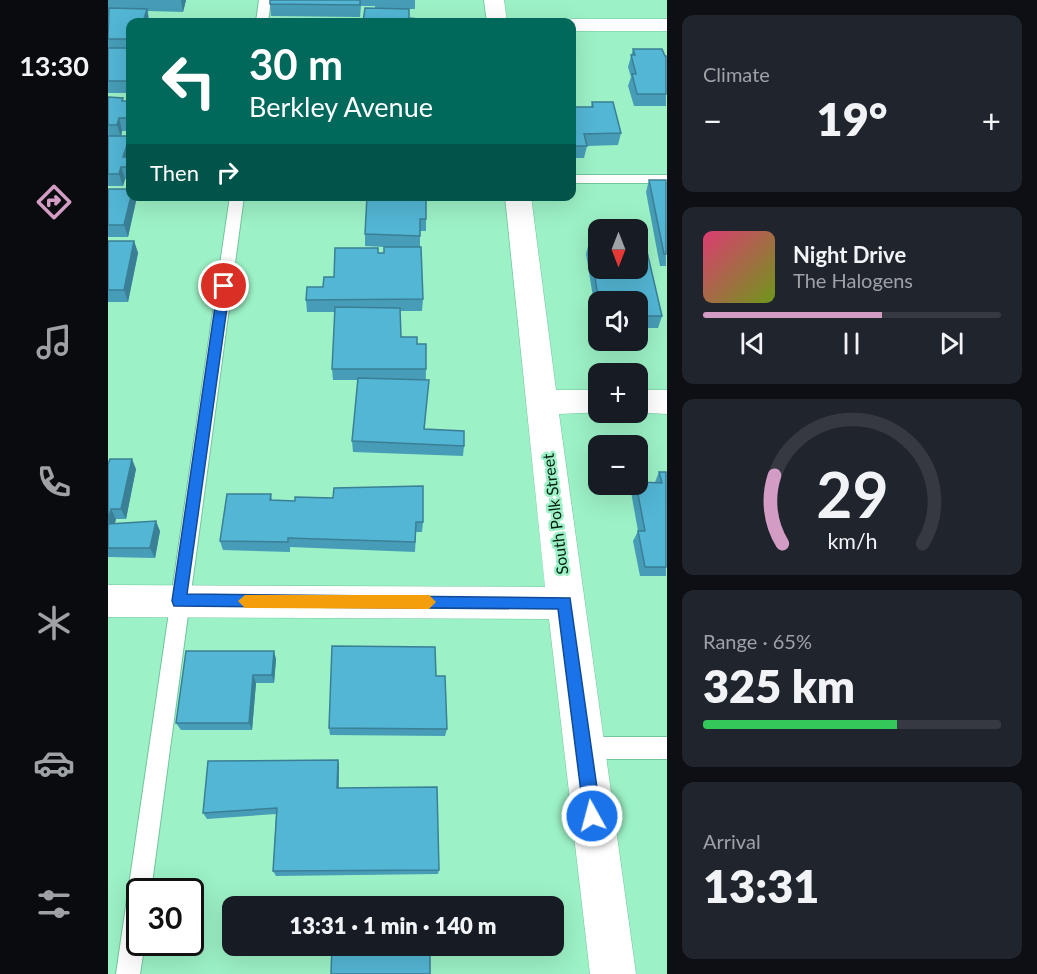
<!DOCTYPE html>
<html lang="en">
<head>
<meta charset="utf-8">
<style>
	body { margin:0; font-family:Lato,sans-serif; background:#20242c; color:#f1f3f6; height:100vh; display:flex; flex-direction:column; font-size:22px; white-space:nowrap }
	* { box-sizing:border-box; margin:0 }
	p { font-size:20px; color:#9ea1a6 }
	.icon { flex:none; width:33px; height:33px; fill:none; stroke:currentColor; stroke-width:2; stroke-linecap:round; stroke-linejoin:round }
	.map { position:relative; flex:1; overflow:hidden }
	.drawer { display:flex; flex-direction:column; gap:15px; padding:15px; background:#0d0f14; width:370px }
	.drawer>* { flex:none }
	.banner { position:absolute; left:18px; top:18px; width:450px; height:183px; border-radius:12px; box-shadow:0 6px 24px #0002; background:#00695c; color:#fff; overflow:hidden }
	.needle { width:39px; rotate:180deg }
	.controls { position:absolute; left:480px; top:219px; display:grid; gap:12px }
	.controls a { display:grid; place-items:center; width:60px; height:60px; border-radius:12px; background:#171b24; box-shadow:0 6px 24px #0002; font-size:30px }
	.speed { position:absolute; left:18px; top:878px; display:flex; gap:12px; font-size:30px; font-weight:700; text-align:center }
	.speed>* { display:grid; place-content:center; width:78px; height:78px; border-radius:50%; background:#171b24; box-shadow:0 6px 24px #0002; line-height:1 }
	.speed .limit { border:3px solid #111; border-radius:9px; background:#fff; color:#111 }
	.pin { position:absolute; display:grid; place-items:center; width:51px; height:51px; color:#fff; margin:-26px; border:3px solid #fff; border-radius:50%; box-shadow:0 2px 6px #0007 }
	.me { position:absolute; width:66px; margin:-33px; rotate:353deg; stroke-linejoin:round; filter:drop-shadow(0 0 4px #0008) }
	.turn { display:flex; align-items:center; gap:21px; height:126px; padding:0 24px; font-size:27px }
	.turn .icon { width:78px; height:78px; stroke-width:2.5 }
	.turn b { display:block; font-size:42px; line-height:51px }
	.then { display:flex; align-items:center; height:57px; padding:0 24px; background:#0003; gap:12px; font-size:22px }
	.big { font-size:45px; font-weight:800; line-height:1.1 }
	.drawer .widget { flex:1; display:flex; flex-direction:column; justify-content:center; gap:9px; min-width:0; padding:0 21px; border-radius:12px; background:#20242c }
	.drawer .dial { align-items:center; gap:0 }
	.dial svg { height:156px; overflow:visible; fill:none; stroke:#363941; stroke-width:7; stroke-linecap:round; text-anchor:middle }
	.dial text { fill:#f1f3f6; stroke:none }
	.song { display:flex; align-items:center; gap:18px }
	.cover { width:72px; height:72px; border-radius:9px; background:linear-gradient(135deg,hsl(340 70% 55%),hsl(80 70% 35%)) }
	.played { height:6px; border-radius:3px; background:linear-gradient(90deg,#d29cc4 60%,#363941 60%) }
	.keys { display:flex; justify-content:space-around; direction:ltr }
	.heat { display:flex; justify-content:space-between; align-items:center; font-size:33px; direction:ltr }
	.charge { height:9px; border-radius:4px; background:linear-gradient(90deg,#34c759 65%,#363941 0) }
	.trip { position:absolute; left:114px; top:896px; width:342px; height:60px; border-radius:12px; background:#171b24; box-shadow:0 6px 24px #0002; font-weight:800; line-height:60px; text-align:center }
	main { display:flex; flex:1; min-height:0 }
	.dock { display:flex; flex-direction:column; width:108px; justify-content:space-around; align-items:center; background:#090b0e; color:#9ea1a6 }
	.dock .icon { width:42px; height:42px }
	.dock .on { color:#d29cc4 }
	.dock b { font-size:27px; color:#f1f3f6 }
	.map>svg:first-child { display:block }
</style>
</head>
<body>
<main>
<nav class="dock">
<b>13:30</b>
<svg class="icon on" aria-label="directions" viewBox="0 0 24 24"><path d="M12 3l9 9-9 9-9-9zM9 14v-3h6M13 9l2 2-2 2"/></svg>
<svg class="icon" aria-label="music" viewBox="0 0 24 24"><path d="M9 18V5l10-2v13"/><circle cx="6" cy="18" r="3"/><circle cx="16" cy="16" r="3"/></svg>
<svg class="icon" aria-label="phone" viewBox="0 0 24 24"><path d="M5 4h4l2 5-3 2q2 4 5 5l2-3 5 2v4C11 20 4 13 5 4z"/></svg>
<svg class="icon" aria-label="climate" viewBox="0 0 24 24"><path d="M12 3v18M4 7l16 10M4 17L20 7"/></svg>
<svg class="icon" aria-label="car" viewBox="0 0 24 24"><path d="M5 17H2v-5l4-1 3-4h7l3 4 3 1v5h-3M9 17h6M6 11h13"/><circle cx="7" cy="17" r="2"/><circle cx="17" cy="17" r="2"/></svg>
<svg class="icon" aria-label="filters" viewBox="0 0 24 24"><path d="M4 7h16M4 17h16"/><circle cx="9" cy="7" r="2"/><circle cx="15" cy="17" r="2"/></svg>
</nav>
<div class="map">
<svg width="559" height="974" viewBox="0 0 559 974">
	<rect width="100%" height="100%" fill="#9cf1c6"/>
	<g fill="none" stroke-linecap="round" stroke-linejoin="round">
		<defs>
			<g id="lane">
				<path d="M151 0H163L160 22H148Z"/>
				<rect x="464" y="175" width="95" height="8"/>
				<path d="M122 196H136L43 891H32V942H37L32 974H8Z"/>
				<path d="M475 737H559V759H475L467 756 464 748 467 740Z"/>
			</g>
			<g id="street">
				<path d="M376 0H396L399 22H379Z"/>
				<path d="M464 19H559V31H464V22H455Z"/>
				<path d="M397 196H423L448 390H490V412H495L451 414 528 974H482L441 619 0 617V585L437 587Z"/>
				<path d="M530 390H559V414L525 412H530Z"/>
			</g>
		</defs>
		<use href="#lane" stroke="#72c59d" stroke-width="2"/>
		<use href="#street" stroke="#72c59d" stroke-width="1"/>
		<use href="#lane" fill="#fff" fill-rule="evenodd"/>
		<use href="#street" fill="#fff" fill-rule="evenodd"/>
	</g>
	<g fill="#479db7">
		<path d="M0 0H78L75 12 40 11 41 22H22V93H0Z"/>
		<path d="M162 0H307V9H301V18L310 22 267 8V6H253L252 17 163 16 162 4Z"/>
		<path d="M525 49 558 56V106H526L520 86 523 77 520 67Z"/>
		<path d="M0 97 16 101H22V131H14L13 136H22V179H17L15 186H0Z"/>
		<path d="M484 102 513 133 510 145 479 146 476 158H464V107H483Z"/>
		<path d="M541 180H558V266H552L538 192Z"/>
		<path d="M0 189 28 201 20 237H0Z"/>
		<path d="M259 196 318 219V231H312V247L315 299 314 311H292L293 337 309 344 318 369 317 429 356 446 355 456 245 452 244 441 250 380H225L224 369 227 312H199L198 300 215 287 226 277 270 253H276V247L257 246V234Z"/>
		<path d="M0 241H26L30 253 20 302H0Z"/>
		<path d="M481 242 554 316 550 328H530V302H490V328L478 254Z"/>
		<path d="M0 464 28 469 18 519H8L7 523 52 531 47 558 0 557Z"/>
		<path d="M551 472H558V576H532L525 541 530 531 523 492 527 484 547 482Z"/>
		<path d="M163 494 164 500 315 522 314 532H308L307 552 182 547V552L115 550 112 541Z"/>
		<path d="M168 659 166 683H148L144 730H73L68 723Z"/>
		<path d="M221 728 339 729 337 736 222 735Z"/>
		<path d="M230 760 231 766V788L331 870 330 874 168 876 165 871 168 814 99 819 95 813Z"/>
	</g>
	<g fill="#3a7f95">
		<path d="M73 0H78L75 12Z"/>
		<path d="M39 9 41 22H35Z"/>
		<path d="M11 118 14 131 13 137 9 125Z"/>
		<path d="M22 136V157H15Z"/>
		<path d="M13 167 17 179 15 186 11 174Z"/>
		<path d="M23 196H26L28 201 20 237 16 225Z"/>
		<path d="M26 241 30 253 20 302 16 290Z"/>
		<path d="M24 459 28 469 18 519 13 509Z"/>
		<path d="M3 509 8 519 4 533 0 525Z"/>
		<path d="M48 521 52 531 47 558 42 548Z"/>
		<path d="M166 651 168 659 166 683 164 675Z"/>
		<path d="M145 675 148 683 144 730 141 723Z"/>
		<path d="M230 760 231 766 230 794 229 788Z"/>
	</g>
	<g fill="#53b6d5" stroke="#3a7f95" stroke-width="1.5">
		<path d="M162 0H252V5L162 4Z"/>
		<path d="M1 8 39 9 35 22H22V39H0Z"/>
		<path d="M257 8 301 9V18L310 19V22H255Z"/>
		<path d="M0 48H22V53L19 64H22V81H0Z"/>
		<path d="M525 49H554L557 56H558V94H529L524 74H528L523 55H527Z"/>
		<path d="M0 97 15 98 14 101H22V118H11L9 125H0Z"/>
		<path d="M484 102H505L513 133 476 134 479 146H464V107H485Z"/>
		<path d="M0 136H22L15 157H22V167H13L11 174H0Z"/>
		<path d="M541 180H558V254H556Z"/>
		<path d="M0 189H22L23 196 16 225H0Z"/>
		<path d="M259 196H318V219H312V236L257 234Z"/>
		<path d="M0 241H26L16 290H0Z"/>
		<path d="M481 242H490V268H530V243H537L554 316H530V302H491Z"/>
		<path d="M276 247H313L315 299 198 300 199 287H215L216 277H226L227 248H270V253H276Z"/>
		<path d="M227 307 292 308 293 337H309V344H318V369H224Z"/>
		<path d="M250 378 321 380 316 429 356 431V446L244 441Z"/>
		<path d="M2 459H24L13 509H3L0 521V464Z"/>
		<path d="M551 472H558V567H537L530 531H537L528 484H530V482L554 483Z"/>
		<path d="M315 486V522H308L307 542 180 538V542L112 541 119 494H163L162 500 187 501V497L225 498 226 488Z"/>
		<path d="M48 521 42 548H0V524Z"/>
		<path d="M224 646 327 647 328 676H337L339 729 221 728Z"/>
		<path d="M78 651H166L164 675H145L141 723H68Z"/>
		<path d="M230 760 229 788 329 787 331 870 165 871 169 808 95 813 100 761Z"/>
		<path d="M226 900 295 901V906H226Z"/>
		<path d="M224 945H322V974H223Z"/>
	</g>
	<path fill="#1a73e8" stroke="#114b97" stroke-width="1.5" d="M116 282 122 286 79 594 462 598 493 816 490 822 484 824 478 822 476 816 450 609 66 606 64 601 110 286Z"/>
	<path fill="#f59e0b" d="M137 595H321L328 602 321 609 137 608 130 601Z"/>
	<g text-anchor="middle" stroke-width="5" stroke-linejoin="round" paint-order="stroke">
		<g font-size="16" fill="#001f10" stroke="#9cf1c6">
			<text transform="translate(447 514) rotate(-97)" y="6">South Polk Street</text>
		</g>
	</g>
</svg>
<div class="controls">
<a><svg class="needle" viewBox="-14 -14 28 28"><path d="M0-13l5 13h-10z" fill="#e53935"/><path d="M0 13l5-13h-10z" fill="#9ea1a6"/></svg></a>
<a><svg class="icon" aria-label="sound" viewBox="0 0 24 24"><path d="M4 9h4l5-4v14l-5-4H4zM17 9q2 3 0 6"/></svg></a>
<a>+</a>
<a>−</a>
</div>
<div class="speed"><div class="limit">30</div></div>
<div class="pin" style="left:116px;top:286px;background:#d93025"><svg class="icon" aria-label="arrive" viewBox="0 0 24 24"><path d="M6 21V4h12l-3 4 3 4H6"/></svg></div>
<svg class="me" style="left:484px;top:816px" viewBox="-20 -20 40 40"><circle r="17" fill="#1a73e8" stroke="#fff" stroke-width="3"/><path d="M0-11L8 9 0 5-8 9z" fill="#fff"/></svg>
<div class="trip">13:31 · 1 min · 140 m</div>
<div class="banner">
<div class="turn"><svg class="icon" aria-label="left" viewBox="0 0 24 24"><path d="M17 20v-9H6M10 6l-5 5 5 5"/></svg><div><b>30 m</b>Berkley Avenue</div></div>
<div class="then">Then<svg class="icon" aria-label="right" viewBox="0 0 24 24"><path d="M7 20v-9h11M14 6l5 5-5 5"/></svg></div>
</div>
</div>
<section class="drawer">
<div class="widget"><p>Climate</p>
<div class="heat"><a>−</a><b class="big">19°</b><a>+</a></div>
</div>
<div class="widget">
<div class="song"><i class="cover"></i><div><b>Night Drive</b><p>The Halogens</p></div></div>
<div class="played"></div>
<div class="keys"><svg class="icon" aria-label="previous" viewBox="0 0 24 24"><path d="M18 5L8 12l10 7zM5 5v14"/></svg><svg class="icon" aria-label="pause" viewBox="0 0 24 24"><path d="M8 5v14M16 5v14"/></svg><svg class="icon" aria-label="next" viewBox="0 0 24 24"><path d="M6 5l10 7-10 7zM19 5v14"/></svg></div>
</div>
<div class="widget dial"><svg viewBox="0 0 100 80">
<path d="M14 69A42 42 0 1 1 86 69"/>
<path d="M14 69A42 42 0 0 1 10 34" stroke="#d29cc4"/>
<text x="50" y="56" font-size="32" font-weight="700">29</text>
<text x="50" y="72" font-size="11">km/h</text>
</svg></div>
<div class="widget"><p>Range · 65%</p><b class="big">325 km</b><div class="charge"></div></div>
<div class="widget"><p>Arrival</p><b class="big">13:31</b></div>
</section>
</main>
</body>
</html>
